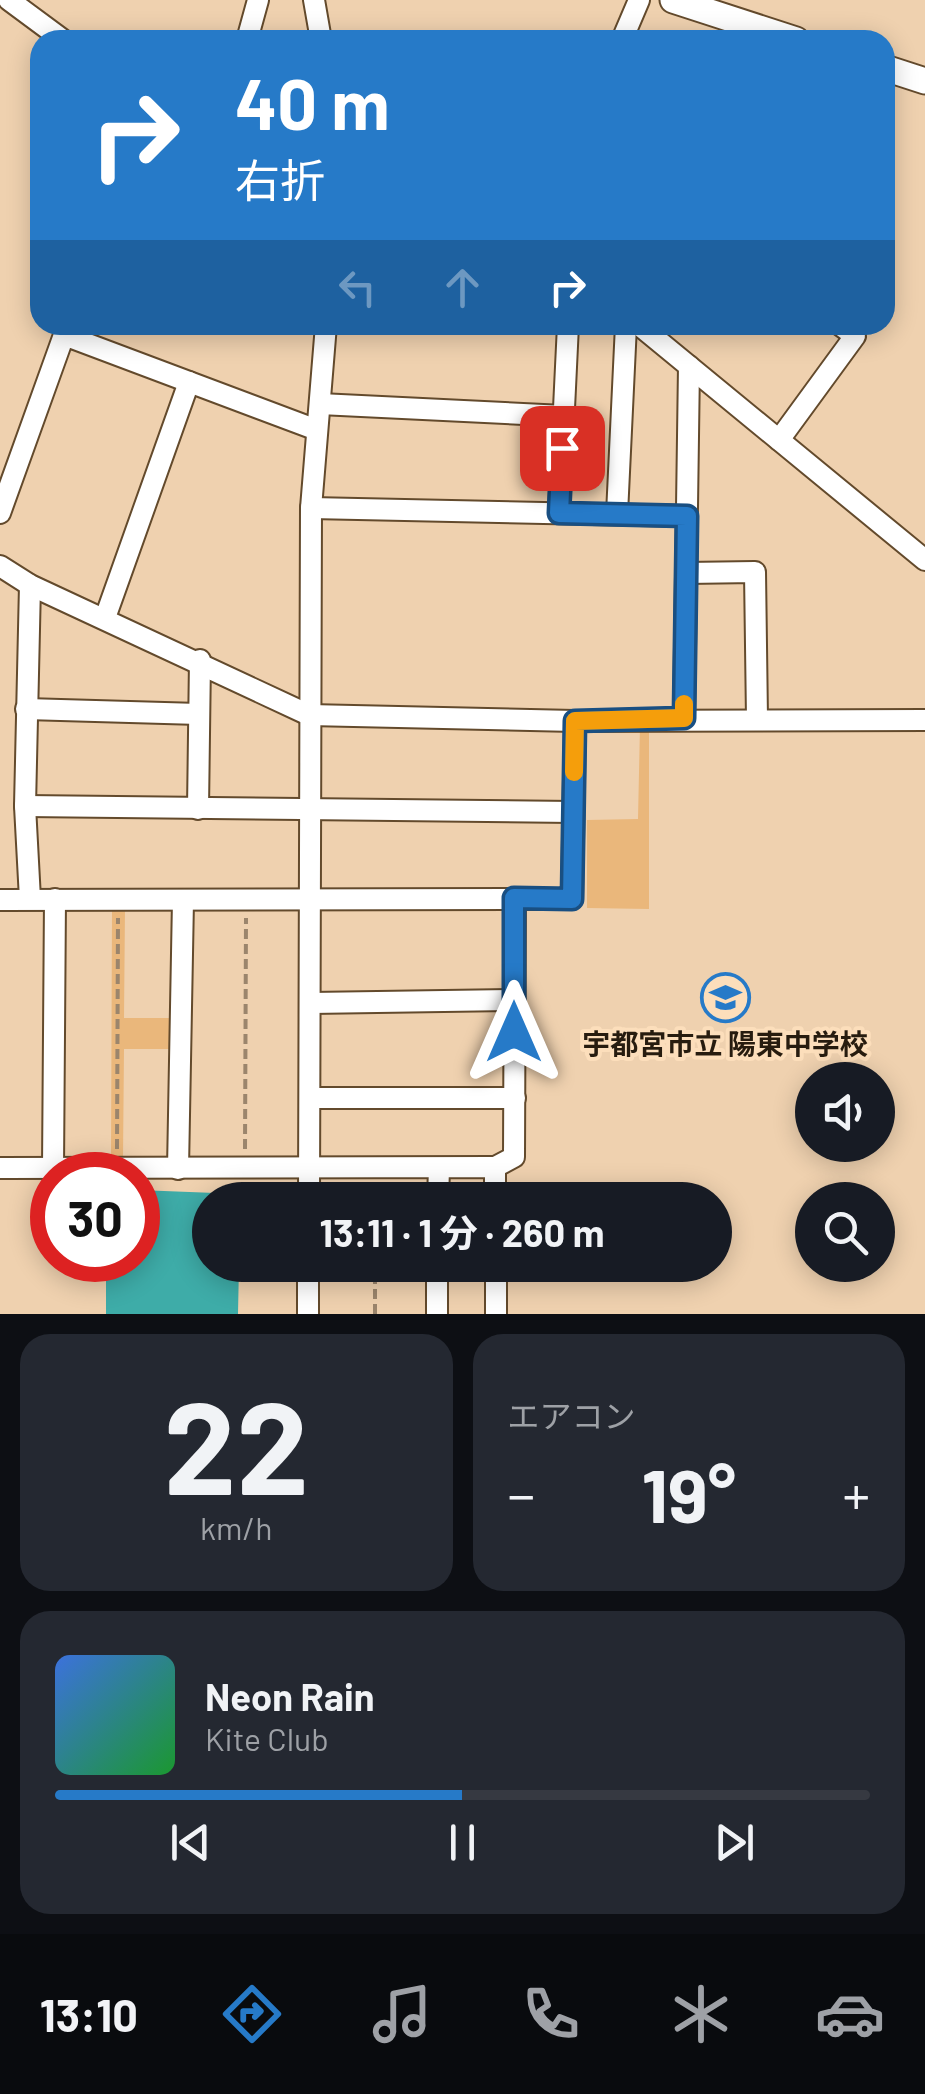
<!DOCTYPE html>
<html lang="ja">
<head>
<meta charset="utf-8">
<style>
	body { margin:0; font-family:Barlow,"Noto Sans JP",sans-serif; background:#242831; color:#f1f3f6; height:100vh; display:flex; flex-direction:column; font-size:38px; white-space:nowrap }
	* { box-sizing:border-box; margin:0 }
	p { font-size:32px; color:#9ea1a6 }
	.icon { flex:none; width:55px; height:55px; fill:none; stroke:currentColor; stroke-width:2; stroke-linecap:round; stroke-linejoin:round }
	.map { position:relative; height:1314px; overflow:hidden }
	.panel { display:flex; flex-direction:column; gap:20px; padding:20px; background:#0d0f14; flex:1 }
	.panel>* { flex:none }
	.hud { position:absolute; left:30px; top:30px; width:865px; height:305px; border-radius:30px; box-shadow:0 5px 25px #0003; background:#267ac8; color:#fff; overflow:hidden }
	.fabs { position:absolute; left:795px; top:1062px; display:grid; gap:20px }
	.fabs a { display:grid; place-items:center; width:100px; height:100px; border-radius:50%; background:#171b24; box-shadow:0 5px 25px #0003; font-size:50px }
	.speed { position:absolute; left:30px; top:1152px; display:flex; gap:20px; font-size:50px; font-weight:700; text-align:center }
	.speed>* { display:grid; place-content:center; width:130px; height:130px; border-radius:50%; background:#171b24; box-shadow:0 5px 25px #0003; line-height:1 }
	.speed .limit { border:15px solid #d22; background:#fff; color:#111 }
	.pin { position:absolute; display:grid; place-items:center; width:85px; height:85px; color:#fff; margin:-42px; border-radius:20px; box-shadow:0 5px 15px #0006 }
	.me { position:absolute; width:110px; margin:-55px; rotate:0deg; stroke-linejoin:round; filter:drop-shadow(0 0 8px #0008) }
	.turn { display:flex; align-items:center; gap:35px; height:210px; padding:0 40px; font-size:45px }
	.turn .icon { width:130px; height:130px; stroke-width:2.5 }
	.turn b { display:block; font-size:70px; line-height:85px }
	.lanes { display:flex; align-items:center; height:95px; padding:0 40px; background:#0003; justify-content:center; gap:50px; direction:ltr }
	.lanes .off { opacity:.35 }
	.big { font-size:75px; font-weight:700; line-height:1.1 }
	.panel .tile { flex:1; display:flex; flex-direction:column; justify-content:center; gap:15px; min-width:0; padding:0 35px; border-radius:30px; background:#242831 }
	.panel .dial { align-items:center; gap:0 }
	.dial b { font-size:130px; line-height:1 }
	.song { display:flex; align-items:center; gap:30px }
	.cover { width:120px; height:120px; border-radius:15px; background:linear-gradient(135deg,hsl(220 70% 55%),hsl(130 70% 35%)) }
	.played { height:10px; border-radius:5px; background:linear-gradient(90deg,#267ac8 50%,#363941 50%) }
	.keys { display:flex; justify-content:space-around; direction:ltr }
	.heat { display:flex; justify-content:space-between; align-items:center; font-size:55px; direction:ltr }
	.panel .tiles { flex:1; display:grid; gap:20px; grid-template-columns:1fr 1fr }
	.tile:last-child { grid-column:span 2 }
	.trip { position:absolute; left:192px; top:1182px; width:540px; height:100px; border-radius:50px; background:#171b24; box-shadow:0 5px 25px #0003; font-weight:700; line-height:100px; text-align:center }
	.tab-bar { display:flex; height:160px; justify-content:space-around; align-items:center; background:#090b0e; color:#9ea1a6 }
	.tab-bar .icon { width:70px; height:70px }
	.tab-bar .active { color:#267ac8 }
	.tab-bar b { font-size:45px; color:#f1f3f6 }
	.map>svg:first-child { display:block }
</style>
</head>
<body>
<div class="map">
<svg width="925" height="1314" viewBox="0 0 925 1314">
	<rect width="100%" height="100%" fill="#efd1af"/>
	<g fill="#eab77b">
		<path d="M640 726H649V909L587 908V820L638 819Z"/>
		<path d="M112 908H125L124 1018H172V1049H124L123 1158 111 1157Z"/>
	</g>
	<path fill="#3eaca8" d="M138 1190 241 1194V1200H210V1265H239L238 1314H106V1260H138Z"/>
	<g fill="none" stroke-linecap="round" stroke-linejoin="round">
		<defs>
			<g id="minor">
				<path d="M9 0 63 40"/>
				<path d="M314 0 321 40"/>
				<path d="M247 40 258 0"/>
				<path d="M622 40 639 0"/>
				<path d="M639 325 925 560"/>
				<path d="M320 404 564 416"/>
				<path d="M779 440 855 336 840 325"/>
				<path d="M311 508 687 516"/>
				<path d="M0 513 64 335 317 430"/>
				<path d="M559 513 568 325"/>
				<path d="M617 514 626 325"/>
				<path d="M0 566 30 585 309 715 575 721 925 720"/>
				<path d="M686 573 755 572 757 719"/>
				<path d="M30 585 25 806 30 899"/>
				<path d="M105 618 189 382"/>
				<path d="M26 709 199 714"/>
				<path d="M684 718 689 366"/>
				<path d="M25 806 573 812"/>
				<path d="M198 809 200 660"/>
				<path d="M0 900 572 899 575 721"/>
				<path d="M311 1003 514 1000"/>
				<path d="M310 1098H515"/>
				<path d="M495 1167 514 1157 515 898"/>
				<path d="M0 1168 495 1167V1200"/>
				<path d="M53 1169 55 899"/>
				<path d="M178 1169 183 900"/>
				<path d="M309 1200 311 508 326 325"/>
				<path d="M438 1200 439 1168"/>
				<path d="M496 1265V1314"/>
				<path d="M308 1314V1265"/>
				<path d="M437 1314V1265"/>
			</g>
			<g id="tertiary">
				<path d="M673 0 796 40"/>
				<path d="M885 68 925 81"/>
			</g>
		</defs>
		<use href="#minor" stroke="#634a2c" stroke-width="24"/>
		<use href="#tertiary" stroke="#634a2c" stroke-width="29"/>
		<g stroke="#9b856c" stroke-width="4" stroke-dasharray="10 5" stroke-linecap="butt">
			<path d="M117 1149 118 918"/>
			<path d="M245 1149 246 918"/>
			<path d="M375 1314V1265"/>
		</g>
		<use href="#minor" stroke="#fff" stroke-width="20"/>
		<use href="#tertiary" stroke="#fff" stroke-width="25"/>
	</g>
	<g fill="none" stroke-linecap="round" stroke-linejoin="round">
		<defs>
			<path id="route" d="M514 1032V898L572 899 575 721 684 718 687 516 559 513 562 448"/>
		</defs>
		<use href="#route" stroke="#194f82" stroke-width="25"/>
		<use href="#route" stroke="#267ac8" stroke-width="18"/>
		<path stroke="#f59e0b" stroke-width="18" d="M574 772 575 721 684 718V704"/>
	</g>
	<defs>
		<symbol id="school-ring" viewBox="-11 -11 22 22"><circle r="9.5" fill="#fcdebb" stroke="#267ac8" stroke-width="1.5"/><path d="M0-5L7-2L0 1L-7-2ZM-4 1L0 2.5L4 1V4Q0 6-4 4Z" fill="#267ac8"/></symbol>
	</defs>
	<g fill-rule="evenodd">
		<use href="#school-ring" x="698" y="970" width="55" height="55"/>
	</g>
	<g text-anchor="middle" stroke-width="8" stroke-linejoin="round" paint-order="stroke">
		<g font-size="28" font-weight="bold" fill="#271c0f" stroke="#fcdebb">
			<text x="725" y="1054">宇都宮市立 陽東中学校</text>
		</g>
	</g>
</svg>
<div class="fabs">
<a><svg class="icon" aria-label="sound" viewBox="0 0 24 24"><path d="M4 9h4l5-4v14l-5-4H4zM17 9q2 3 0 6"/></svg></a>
<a><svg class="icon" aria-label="search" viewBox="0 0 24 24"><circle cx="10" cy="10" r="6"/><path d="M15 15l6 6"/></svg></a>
</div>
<div class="speed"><div class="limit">30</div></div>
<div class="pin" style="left:562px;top:448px;background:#d93025"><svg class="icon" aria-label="arrive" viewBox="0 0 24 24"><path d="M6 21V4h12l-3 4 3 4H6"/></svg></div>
<svg class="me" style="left:514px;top:1032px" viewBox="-20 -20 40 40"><path d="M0-17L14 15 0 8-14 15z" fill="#267ac8" stroke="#fff" stroke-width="4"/></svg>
<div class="trip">13:11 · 1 分 · 260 m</div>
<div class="hud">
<div class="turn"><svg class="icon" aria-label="right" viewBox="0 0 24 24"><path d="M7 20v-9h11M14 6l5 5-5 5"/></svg><div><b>40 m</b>右折</div></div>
<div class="lanes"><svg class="icon off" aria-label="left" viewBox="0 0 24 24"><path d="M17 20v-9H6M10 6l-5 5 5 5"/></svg><svg class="icon off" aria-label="ahead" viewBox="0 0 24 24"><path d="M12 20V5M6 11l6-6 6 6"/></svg><svg class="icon" aria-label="right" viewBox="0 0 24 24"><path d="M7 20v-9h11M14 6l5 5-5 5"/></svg></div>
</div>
</div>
<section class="panel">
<div class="tiles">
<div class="tile dial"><b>22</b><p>km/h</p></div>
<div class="tile"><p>エアコン</p>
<div class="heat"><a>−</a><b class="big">19°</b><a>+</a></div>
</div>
<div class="tile">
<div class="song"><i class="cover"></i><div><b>Neon Rain</b><p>Kite Club</p></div></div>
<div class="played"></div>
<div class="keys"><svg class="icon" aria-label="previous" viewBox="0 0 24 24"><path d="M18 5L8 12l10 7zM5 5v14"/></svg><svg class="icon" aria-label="pause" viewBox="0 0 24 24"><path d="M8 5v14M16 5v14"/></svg><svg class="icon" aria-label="next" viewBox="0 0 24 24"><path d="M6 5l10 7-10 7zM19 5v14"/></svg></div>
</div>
</div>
</section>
<nav class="tab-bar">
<b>13:10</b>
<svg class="icon active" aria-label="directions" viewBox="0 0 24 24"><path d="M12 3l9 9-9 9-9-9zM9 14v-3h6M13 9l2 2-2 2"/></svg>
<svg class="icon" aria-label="music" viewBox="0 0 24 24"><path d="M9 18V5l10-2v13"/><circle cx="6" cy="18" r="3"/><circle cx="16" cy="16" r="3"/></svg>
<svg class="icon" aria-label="phone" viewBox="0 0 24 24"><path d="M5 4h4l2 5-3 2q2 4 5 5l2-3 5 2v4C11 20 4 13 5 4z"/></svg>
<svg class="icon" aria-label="climate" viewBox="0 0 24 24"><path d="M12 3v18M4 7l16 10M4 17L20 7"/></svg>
<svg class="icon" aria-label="car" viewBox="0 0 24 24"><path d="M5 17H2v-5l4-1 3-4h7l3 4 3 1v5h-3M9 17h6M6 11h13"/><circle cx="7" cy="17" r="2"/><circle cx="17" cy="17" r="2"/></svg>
</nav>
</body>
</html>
